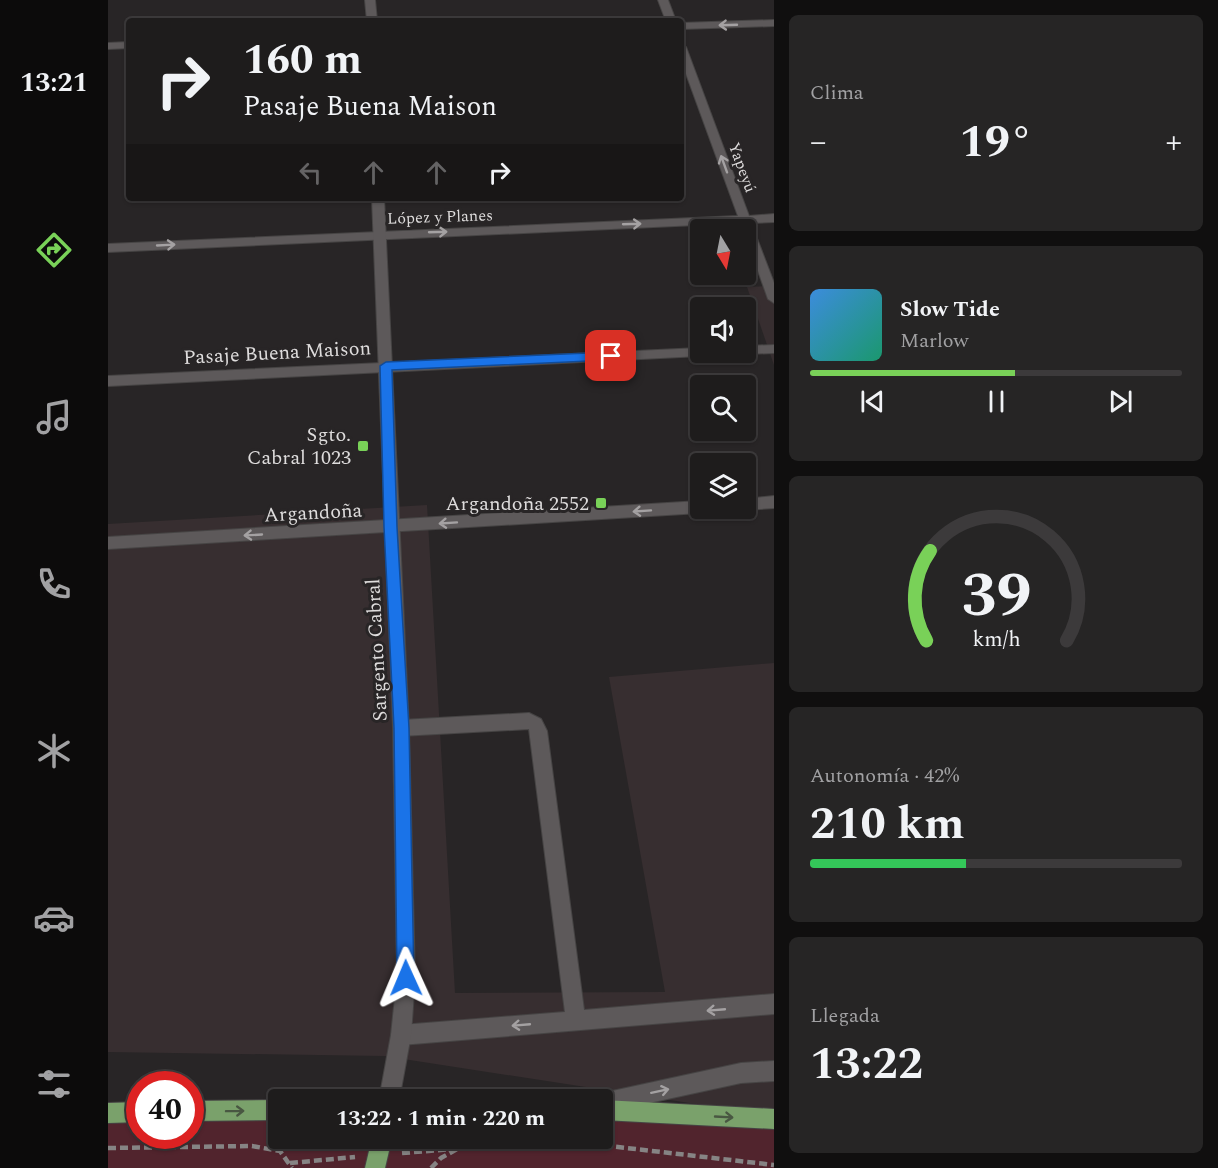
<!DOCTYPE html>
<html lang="es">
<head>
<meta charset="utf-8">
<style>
	body { margin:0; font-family:Spectral,serif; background:#262525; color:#f1f3f6; height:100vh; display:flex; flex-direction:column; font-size:22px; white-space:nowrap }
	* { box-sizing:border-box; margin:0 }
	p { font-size:20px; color:#a1a1a3 }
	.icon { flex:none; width:33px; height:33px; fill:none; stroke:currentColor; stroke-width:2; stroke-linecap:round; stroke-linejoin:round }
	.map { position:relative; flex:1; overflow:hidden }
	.sheet { display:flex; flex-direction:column; gap:15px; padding:15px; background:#100f0f; width:444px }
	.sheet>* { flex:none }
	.hud { position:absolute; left:18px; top:18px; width:558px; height:183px; border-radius:6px; box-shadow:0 2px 4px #0004,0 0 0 2px #3c3a3b; background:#1e1c1c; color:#f1f3f6; overflow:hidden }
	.needle { width:39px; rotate:170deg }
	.buttons { position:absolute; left:582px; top:219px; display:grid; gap:12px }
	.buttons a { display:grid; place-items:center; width:66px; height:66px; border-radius:6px; background:#1e1c1c; box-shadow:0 2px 4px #0004,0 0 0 2px #3c3a3b; font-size:30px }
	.speed { position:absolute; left:18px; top:1071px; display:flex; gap:12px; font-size:30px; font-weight:700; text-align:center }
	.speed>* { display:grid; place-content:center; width:78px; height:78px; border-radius:50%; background:#1e1c1c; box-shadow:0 2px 4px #0004,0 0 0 2px #3c3a3b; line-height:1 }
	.speed .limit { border:9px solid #d22; background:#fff; color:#111 }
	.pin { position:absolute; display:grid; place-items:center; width:51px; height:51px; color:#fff; margin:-26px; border-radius:12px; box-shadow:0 3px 9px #0006 }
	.me { position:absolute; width:66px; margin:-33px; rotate:359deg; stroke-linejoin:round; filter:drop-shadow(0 0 4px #0008) }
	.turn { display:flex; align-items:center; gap:21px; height:126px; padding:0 18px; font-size:27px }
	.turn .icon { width:78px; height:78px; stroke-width:2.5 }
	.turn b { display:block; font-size:42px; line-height:51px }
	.lanes { display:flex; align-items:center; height:57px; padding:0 18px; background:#0003; justify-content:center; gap:30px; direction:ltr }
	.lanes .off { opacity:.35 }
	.big { font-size:45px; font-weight:700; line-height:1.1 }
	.sheet .card { flex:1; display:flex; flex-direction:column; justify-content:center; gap:9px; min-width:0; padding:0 21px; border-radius:9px; background:#262525 }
	.sheet .dial { align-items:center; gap:0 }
	.dial svg { height:156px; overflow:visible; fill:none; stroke:#3c3a3b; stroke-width:7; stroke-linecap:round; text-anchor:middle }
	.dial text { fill:#f1f3f6; stroke:none }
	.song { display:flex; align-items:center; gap:18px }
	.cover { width:72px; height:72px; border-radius:9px; background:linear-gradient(135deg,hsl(210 70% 55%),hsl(160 70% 35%)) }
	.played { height:6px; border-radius:3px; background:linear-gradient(90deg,#79d158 55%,#3c3a3b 55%) }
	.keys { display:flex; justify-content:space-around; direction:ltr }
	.heat { display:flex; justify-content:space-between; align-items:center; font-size:33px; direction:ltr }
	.charge { height:9px; border-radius:4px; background:linear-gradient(90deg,#34c759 42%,#3c3a3b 0) }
	.trip { position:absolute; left:160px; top:1089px; width:345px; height:60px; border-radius:6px; background:#1e1c1c; box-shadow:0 2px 4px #0004,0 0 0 2px #3c3a3b; font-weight:700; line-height:60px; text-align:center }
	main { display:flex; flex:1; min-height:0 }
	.tab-bar { display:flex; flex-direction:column; width:108px; justify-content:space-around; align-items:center; background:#0c0b0b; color:#a1a1a3 }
	.tab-bar .icon { width:42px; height:42px }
	.tab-bar .on { color:#79d158 }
	.tab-bar b { font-size:27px; color:#f1f3f6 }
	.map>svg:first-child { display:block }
</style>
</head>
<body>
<main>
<nav class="tab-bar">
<b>13:21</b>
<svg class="icon on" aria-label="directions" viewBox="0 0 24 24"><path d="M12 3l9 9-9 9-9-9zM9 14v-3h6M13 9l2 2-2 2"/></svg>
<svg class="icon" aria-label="music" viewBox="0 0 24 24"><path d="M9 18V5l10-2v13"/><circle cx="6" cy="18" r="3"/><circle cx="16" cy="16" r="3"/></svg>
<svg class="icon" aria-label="phone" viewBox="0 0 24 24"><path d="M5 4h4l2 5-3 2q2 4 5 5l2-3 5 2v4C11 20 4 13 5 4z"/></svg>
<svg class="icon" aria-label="climate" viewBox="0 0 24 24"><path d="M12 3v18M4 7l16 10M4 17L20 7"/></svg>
<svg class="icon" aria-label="car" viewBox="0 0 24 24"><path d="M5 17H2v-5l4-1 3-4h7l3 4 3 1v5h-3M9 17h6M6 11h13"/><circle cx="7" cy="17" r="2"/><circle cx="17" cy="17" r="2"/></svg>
<svg class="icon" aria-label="filters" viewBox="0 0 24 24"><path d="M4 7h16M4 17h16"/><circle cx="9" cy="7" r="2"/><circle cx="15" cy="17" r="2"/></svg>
</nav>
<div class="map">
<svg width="666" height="1168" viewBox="0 0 666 1168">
	<rect width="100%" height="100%" fill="#282526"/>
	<g fill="#372e30">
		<path d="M666 286V365L639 287Z"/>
		<path d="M319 505 347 993 557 992 501 677 666 663V1116L276 1056 0 1052V524Z"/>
	</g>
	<path fill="#51242d" d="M171 1110V1138H495V1110L666 1119V1168H0V1113L31 1112 32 1136H82L83 1111Z"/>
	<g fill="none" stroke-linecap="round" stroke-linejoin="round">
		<defs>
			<g id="street">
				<path d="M550 0H560L568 21H558Z"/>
				<path d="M666 20V26L573 29V23Z"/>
				<path d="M21 42V48L0 49V43Z"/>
				<path d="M573 44 578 47 641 216 666 214V222L643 223 666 283V303L660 299 638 237V230H635L632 223 0 252V244L630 216 573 60Z"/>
				<path d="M666 345V353L638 354 633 352H638V346Z"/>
				<path d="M592 348V352H598L592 356 0 386V376Z"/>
				<path d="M666 496V508L638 510 635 508H638V499Z"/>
				<path d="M592 501V508H598L592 513 0 549V537Z"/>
				<path d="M421 713 433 719 439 731 476 1010 666 994V1014L293 1045 286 1042 283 1035 286 1028 293 1025 457 1012 421 729 293 736 287 733 285 728 287 723 293 720Z"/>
				<path d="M666 1061V1081L633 1083 495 1113V1100H486L488 1096 495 1093 633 1063Z"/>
			</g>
			<g id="secondary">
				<path d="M257 0H267L269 21H259Z"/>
				<path d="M264 198H276L301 728 307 978 303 1035 291 1100H271L283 1035 289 978 285 728Z"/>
			</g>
			<g id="primary">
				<path d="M171 1100V1120L82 1121V1101Z"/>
				<path d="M495 1100 666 1109V1129L495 1120Z"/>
				<path d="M32 1102V1122L0 1123V1103Z"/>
				<path d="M264 1138H284L277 1168H257Z"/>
			</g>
		</defs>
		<use href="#street" stroke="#464444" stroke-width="2"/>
		<use href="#secondary" stroke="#464444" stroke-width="2"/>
		<use href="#primary" stroke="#464444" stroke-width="2"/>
		<g stroke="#868484" stroke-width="4.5" stroke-dasharray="8 4" stroke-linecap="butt">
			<path d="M0 1148 144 1146 172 1151 184 1168"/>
			<path d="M294 1153 346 1149"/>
			<path d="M182 1163 247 1157"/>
			<path d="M323 1168 333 1158 349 1149 403 1143 501 1146 666 1165"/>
		</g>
		<use href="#street" fill="#5d595a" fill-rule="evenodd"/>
		<use href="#secondary" fill="#5d595a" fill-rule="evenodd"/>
		<use href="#primary" fill="#7aa16b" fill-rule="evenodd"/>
	</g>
	<defs><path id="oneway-shaft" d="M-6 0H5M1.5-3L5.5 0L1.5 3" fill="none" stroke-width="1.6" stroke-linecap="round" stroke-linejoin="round" transform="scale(1.5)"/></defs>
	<g stroke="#a4a1a2">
		<use href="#oneway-shaft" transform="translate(620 25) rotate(178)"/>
		<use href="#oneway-shaft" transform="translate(616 164) rotate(-110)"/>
		<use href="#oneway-shaft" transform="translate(524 224) rotate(-2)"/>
		<use href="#oneway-shaft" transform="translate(330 232) rotate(-2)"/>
		<use href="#oneway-shaft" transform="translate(58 245) rotate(-3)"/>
		<use href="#oneway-shaft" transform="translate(534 511) rotate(176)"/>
		<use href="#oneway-shaft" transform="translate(340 523) rotate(176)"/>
		<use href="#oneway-shaft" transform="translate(145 535) rotate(177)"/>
		<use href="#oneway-shaft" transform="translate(608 1010) rotate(175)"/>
		<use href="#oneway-shaft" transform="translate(413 1025) rotate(175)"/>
		<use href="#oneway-shaft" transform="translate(552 1091) rotate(-12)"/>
	</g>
	<g stroke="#495742">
		<use href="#oneway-shaft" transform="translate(127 1111) rotate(-1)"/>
		<use href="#oneway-shaft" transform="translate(616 1117) rotate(3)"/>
	</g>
	<path fill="#1a73e8" stroke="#114b97" stroke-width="1.5" d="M503 352 509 356 503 360 284 370 289 527 301 728 306 978 304 984 298 986 292 984 289 978 286 728 276 527 272 366 278 362Z"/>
	<g fill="#79d158" stroke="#282526" stroke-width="2">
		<rect x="249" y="440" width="12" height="12" rx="3"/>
		<rect x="487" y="497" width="12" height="12" rx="3"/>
	</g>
	<g text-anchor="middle" stroke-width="6" stroke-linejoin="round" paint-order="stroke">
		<g font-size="16" fill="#dedcdc" stroke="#282526">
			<text transform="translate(635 167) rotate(70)" y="6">Yapeyú</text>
			<text transform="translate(332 216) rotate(-2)" y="6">López y Planes</text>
		</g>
		<g font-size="20" fill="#dedcdc" stroke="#282526">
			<text transform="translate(169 352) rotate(-3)" y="7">Pasaje Buena Maison</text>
			<text transform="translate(205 512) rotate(-3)" y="7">Argandoña</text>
			<text transform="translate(268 650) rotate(-93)" y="7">Sargento Cabral</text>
		</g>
		<g font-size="20" fill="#dedcdc" stroke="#282526" text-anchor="end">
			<text x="243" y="441">Sgto.<tspan x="243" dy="23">Cabral 1023</tspan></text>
			<text x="481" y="510">Argandoña 2552</text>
		</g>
	</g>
</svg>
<div class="buttons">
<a><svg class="needle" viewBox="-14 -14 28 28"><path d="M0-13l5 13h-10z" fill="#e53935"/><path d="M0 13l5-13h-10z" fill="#a1a1a3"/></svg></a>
<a><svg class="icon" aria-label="sound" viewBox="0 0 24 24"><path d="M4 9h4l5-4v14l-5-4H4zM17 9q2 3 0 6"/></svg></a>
<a><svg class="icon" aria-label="search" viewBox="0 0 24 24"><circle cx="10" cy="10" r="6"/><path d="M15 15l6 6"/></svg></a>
<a><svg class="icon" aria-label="layers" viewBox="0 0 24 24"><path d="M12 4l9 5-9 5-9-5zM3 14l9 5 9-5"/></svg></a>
</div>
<div class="speed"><div class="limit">40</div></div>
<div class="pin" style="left:503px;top:356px;background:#d93025"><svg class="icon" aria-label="arrive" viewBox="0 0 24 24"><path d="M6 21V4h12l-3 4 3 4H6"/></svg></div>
<svg class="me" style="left:298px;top:978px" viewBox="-20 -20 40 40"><path d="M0-17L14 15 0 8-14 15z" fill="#1a73e8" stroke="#fff" stroke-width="4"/></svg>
<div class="trip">13:22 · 1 min · 220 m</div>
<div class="hud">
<div class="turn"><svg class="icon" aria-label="right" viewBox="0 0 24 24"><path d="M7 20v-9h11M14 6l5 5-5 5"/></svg><div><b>160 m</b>Pasaje Buena Maison</div></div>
<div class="lanes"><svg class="icon off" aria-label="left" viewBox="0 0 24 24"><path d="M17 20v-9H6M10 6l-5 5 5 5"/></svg><svg class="icon off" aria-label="ahead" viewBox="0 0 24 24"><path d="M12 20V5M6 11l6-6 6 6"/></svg><svg class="icon off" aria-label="ahead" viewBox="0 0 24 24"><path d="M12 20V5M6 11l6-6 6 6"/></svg><svg class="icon" aria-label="right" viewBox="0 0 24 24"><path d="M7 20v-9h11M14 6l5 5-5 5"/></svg></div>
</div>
</div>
<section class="sheet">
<div class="card"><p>Clima</p>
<div class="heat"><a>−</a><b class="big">19°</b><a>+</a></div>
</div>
<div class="card">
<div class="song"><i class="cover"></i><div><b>Slow Tide</b><p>Marlow</p></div></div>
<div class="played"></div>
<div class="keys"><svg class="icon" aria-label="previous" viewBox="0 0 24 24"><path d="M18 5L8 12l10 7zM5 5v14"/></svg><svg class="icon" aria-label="pause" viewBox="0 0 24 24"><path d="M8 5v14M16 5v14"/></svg><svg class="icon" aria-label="next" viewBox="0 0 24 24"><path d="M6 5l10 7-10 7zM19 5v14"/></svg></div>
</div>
<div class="card dial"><svg viewBox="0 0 100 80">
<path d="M14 69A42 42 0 1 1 86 69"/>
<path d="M14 69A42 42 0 0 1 16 23" stroke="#79d158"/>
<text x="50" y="56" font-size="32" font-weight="700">39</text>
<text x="50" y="72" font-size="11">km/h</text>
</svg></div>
<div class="card"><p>Autonomía · 42%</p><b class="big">210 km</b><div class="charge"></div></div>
<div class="card"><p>Llegada</p><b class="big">13:22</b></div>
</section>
</main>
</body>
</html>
